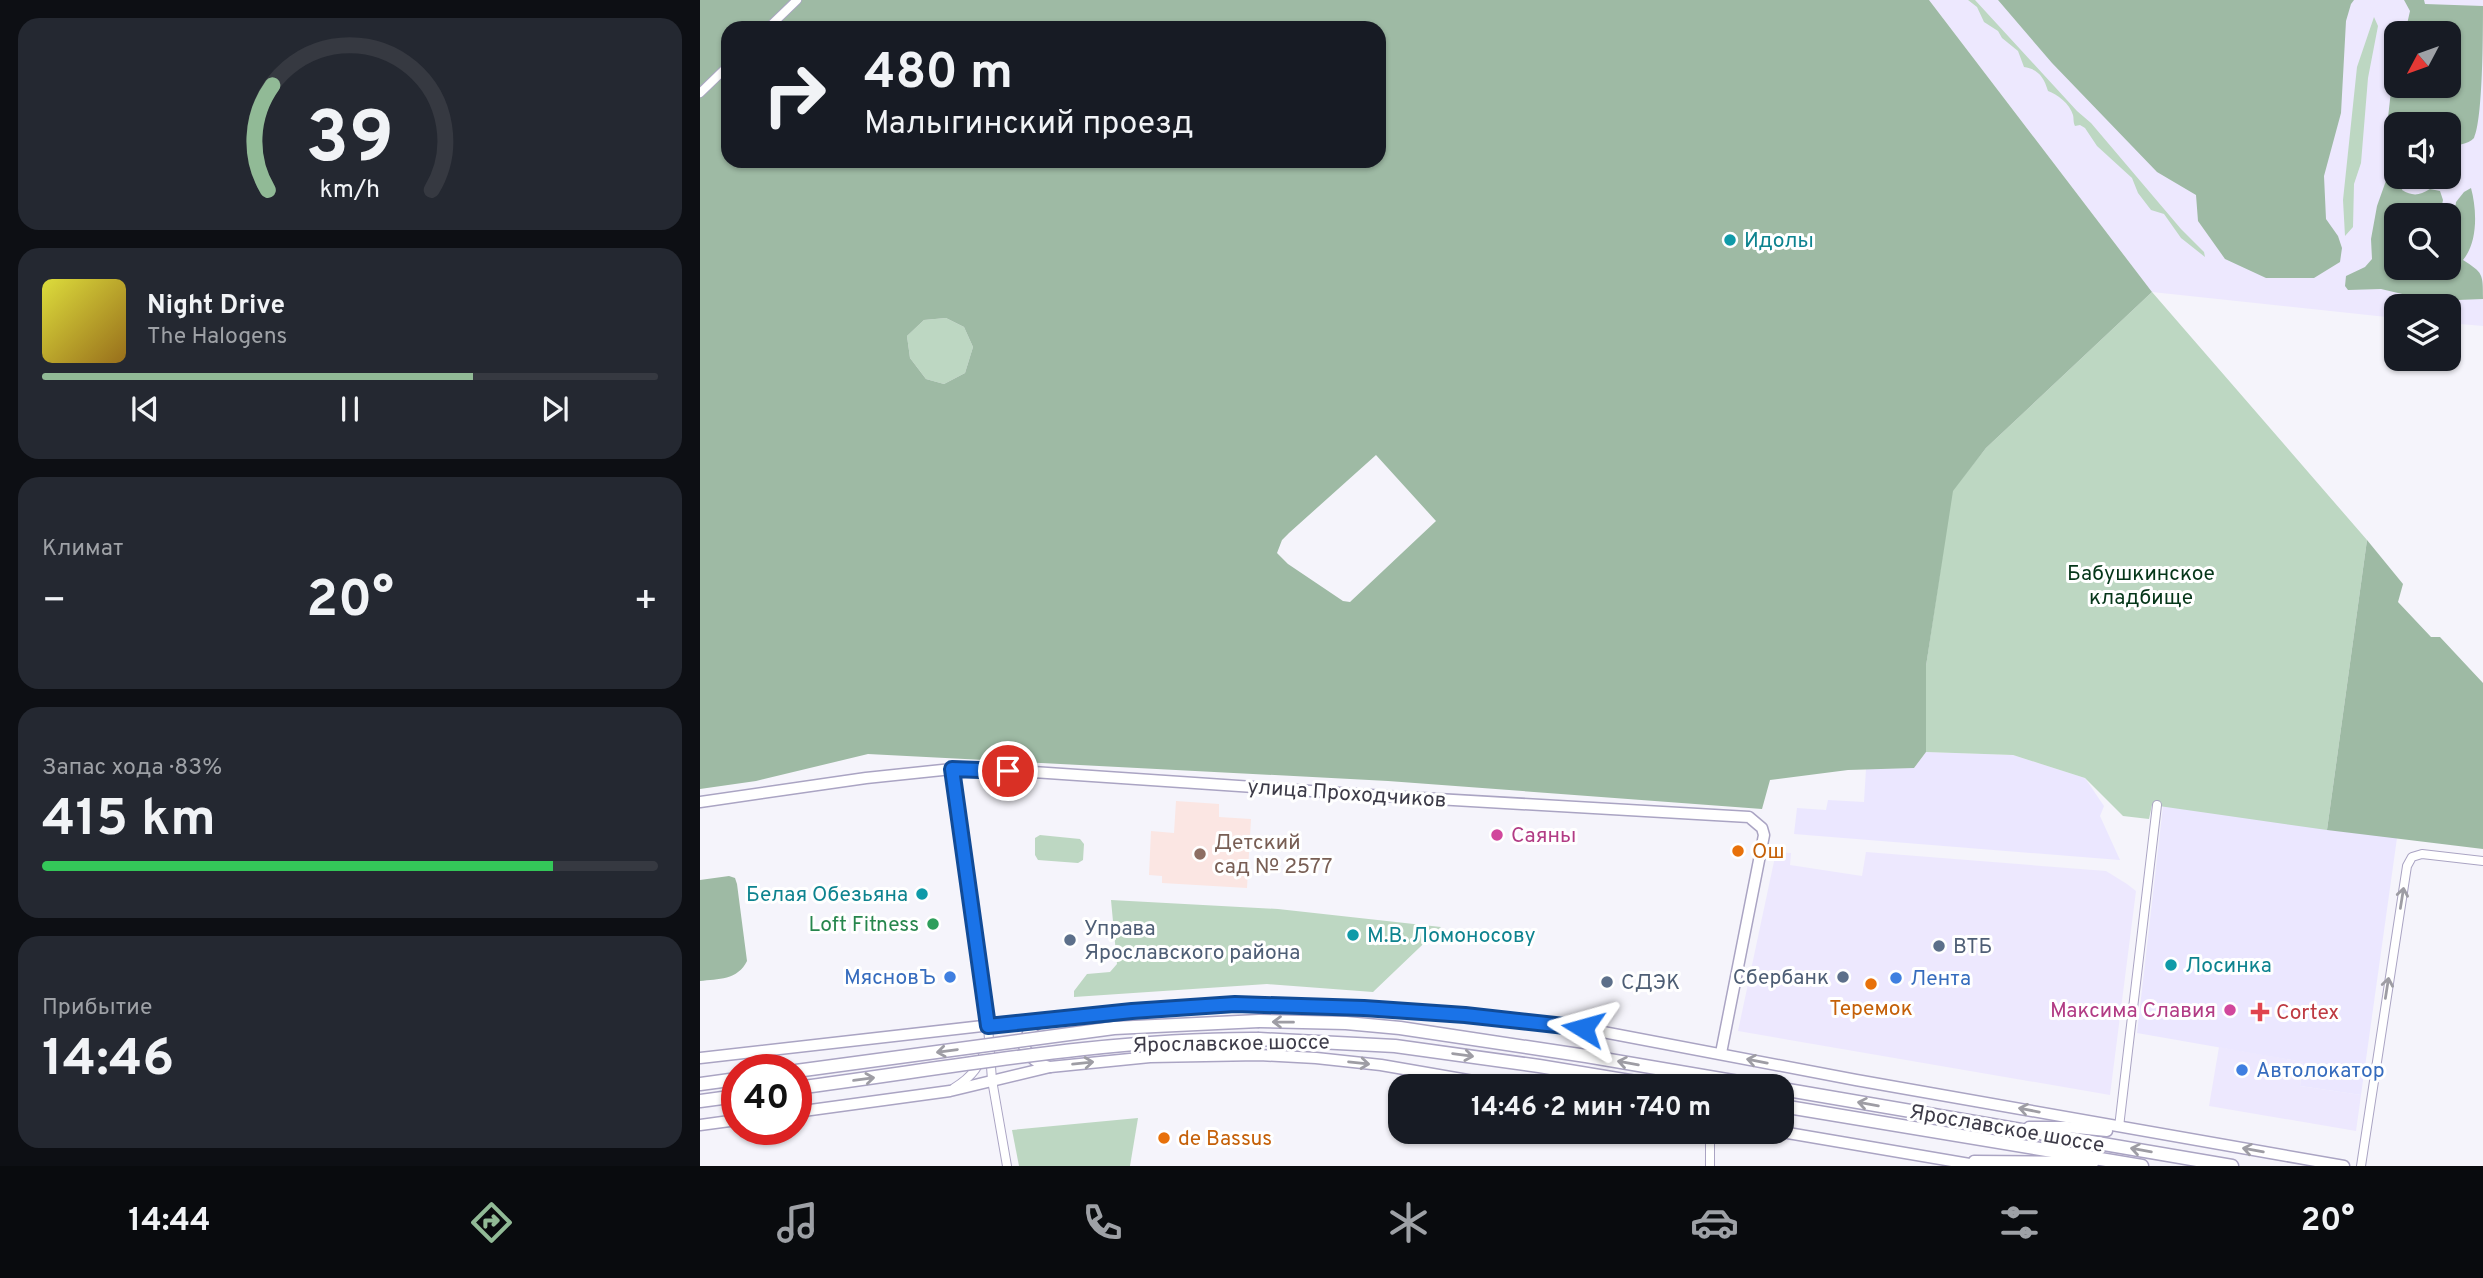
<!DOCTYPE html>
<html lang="ru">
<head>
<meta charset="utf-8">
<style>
	body { margin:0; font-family:Overpass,sans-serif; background:#242831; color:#f1f3f6; height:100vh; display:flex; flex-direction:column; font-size:26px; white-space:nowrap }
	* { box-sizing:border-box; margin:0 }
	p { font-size:23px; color:#9ea1a6 }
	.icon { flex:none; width:38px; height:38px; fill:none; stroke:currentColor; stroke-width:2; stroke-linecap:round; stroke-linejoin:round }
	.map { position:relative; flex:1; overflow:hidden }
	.drawer { display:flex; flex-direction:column; gap:18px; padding:18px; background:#0d0f14; width:700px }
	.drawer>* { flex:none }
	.guide { position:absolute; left:21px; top:21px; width:665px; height:147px; border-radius:21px; box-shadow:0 2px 5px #0004; background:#171b24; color:#f1f3f6; overflow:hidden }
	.needle { width:46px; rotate:229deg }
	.controls { position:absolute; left:1684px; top:21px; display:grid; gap:14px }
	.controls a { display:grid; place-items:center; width:77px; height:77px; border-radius:14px; background:#171b24; box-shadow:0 2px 5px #0004; font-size:35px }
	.speed { position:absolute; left:21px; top:1054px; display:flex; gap:14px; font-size:35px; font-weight:700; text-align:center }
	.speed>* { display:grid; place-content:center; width:91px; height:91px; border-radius:50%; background:#171b24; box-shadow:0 2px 5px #0004; line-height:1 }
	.speed .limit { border:10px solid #d22; background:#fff; color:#111 }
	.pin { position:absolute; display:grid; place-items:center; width:60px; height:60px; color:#fff; margin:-30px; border:4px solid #fff; border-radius:50%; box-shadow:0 2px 7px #0007 }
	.me { position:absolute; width:77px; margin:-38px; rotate:278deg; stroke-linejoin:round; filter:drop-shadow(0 0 5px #0008) }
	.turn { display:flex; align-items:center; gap:24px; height:147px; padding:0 28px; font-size:32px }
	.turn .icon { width:91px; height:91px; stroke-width:2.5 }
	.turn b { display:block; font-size:49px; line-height:60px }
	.big { font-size:52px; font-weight:700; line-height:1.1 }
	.drawer .tile { flex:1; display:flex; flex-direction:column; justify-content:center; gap:10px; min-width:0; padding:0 24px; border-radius:21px; background:#242831 }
	.drawer .dial { align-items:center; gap:0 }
	.dial svg { height:182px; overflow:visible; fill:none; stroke:#363941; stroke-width:7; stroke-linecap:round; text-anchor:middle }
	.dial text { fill:#f1f3f6; stroke:none }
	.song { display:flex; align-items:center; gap:21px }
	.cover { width:84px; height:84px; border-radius:10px; background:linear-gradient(135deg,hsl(60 70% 55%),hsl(40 70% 35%)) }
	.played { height:7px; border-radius:4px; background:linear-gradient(90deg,#91ba96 70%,#363941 70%) }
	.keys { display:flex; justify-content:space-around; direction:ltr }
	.heat { display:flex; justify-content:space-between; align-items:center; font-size:38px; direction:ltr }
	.charge { height:10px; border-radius:5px; background:linear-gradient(90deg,#34c759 83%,#363941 0) }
	.trip { position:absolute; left:688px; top:1074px; width:406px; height:70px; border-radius:21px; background:#171b24; box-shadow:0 2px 5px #0004; font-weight:700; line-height:70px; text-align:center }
	.dock { display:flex; height:112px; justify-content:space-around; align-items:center; background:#090b0e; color:#9ea1a6 }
	.dock .icon { width:49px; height:49px }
	.dock .current { color:#91ba96 }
	.dock b { font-size:32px; color:#f1f3f6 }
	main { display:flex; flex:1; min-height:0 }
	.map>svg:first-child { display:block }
</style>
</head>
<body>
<main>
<section class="drawer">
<div class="tile dial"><svg viewBox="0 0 100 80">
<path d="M14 69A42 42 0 1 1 86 69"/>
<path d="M14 69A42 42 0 0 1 16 23" stroke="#91ba96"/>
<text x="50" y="56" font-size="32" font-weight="700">39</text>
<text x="50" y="72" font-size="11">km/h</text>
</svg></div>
<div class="tile">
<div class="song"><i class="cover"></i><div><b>Night Drive</b><p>The Halogens</p></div></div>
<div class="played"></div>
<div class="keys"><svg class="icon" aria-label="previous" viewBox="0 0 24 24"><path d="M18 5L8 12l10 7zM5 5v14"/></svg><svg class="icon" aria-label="pause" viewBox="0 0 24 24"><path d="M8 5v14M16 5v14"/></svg><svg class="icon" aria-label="next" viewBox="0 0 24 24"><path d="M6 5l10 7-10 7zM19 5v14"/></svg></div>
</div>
<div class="tile"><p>Климат</p>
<div class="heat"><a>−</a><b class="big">20°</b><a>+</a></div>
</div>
<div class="tile"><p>Запас хода · 83%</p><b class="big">415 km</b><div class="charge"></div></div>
<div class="tile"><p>Прибытие</p><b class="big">14:46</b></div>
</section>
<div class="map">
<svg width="1783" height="1166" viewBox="0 0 1783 1166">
	<rect width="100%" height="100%" fill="#f5f4fb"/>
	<g fill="#ede8fe" fill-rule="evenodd">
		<path d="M1229 0H1783V326L1748 323V306H1696V318L1452 292ZM1696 33H1748V86H1696ZM1696 124H1748V177H1696ZM1696 215H1748V268H1696Z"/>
		<path d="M1076 852 1091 853 1090 865 1162 876 1166 852 1406 871 1427 884 1436 891 1410 1095 1038 1031Z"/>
		<path d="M1519 1047 1603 1062 1600 1086 1661 1095 1656 1131 1509 1106Z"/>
	</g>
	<g fill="#ebe7ff">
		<path d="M1226 752 1313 755 1385 778 1404 806 1400 816 1420 860 1094 834 1097 808 1126 810 1128 800 1164 802 1166 769 1214 768Z"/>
		<path d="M1463 806 1697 838 1661 1095 1600 1086 1603 1062 1437 1033Z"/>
	</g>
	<path fill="#fbe6e3" d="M476 801 519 804V817L551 819 547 888 462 883V876L449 875 451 831 474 833Z"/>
	<g fill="#bdd7c2">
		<path d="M1268 0H1275L1377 111 1391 123 1481 229 1504 252 1505 257 1481 238 1464 214 1451 210 1438 193 1432 178 1397 146 1385 128 1380 125 1375 126C1373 122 1374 119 1373 115 1370 104 1357 94 1348 91 1344 77 1338 69 1324 67L1318 51 1302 38 1298 31 1284 22 1277 7Z"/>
		<path d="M1674 17 1678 26 1668 78 1661 163 1654 184 1653 227 1645 236 1643 200 1657 67Z"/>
		<path d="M1452 292 1667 540 1627 830 1452 805 1449 819 1423 816 1385 778 1313 755 1226 752V666L1252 491 1286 448Z"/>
		<path d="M246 318 264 327 273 347 265 373 244 384 226 379 210 358 207 336 224 320Z"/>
		<path d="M340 835 380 839 384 844 383 860 378 863 338 860 335 855V838Z"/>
		<path d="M411 900 578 909 741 927 673 992 567 984 374 997V991L387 974 410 972 417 964Z"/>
		<path d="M438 1118 430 1166H319L312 1130Z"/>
	</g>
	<g fill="#9ebaa4" fill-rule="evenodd">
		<path d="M0 0H1229L1452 292 1286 448 1253 491 1226 666V752L1214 768 1148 770 1070 780 1062 809 688 781 168 754 56 781 0 789ZM28 28H679V161H28ZM246 318 264 327 273 347 265 373 244 384 226 379 210 358 207 336 224 320ZM676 455 736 521 650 602 643 601 588 564 577 553 582 540 589 533Z"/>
		<path d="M1298 0H1654L1651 4 1646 21 1641 113 1624 176 1626 219 1638 236 1642 248 1640 262 1614 278H1566L1525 259 1498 221 1496 195 1457 172 1352 63Z"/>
		<path d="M1704 0H1724L1725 4 1783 6C1783 32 1783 120 1774 138 1768 145 1756 145 1748 146V124H1696V177H1705L1702 190C1712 196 1719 196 1730 189L1740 191 1743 200 1740 215H1696V268H1748L1756 202 1764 192 1771 188C1777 210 1778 242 1763 260 1783 273 1783 273 1783 299L1732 301 1681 289 1648 290 1645 286 1646 276 1665 267 1672 259 1671 239 1677 206 1688 175 1684 153 1692 82 1696 71V86H1748V33H1705L1710 11Z"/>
		<path d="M1667 540 1703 584 1698 602 1731 637H1740L1783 683V849L1627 830Z"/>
		<path d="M29 876 35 878 37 884 47 961C38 980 18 979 0 981V880Z"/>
	</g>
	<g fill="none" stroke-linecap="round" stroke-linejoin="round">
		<defs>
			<g id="street">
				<path d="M68 28 97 0"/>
				<path d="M0 93 28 66"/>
				<path d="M252 769 288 1026 292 1080 307 1166"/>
				<path d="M254 1088C272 1077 281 1065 287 1044"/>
				<path d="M1419 1127 1457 805"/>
				<path d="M1010 1166V1132"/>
				<path d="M1661 1166 1707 866 1712 857 1722 854 1783 861"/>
			</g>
			<g id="secondary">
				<path d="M0 802 166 778 252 769 333 772 685 796 1049 817 1062 828 1064 835 1021 1053"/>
				<path d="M341 1021 329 1030 324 1046C329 1058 337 1064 350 1067"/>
				<path d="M0 1058 344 1019 535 1004 664 1008 765 1015 861 1024 1156 1080 1644 1166"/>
				<path d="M869 1075 900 1087"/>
				<path d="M96 1112 250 1091 350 1067 450 1057 559 1055 616 1058 681 1065 808 1087"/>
				<path d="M0 1125 37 1120"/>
				<path d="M1329 1127H1367L1407 1131"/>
				<path d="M1082 1132 1281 1166"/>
				<path d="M1274 1161 1394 1162"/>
			</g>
			<g id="primary">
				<path d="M559 1021 646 1023 700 1028 886 1056 1068 1087"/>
				<path d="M559 1039 695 1046 839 1066 966 1087"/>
				<path d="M0 1084 37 1079"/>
				<path d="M1082 1089 1532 1166"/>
				<path d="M0 1101 37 1096"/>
				<path d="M1082 1106 1442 1166"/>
			</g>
		</defs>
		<use href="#street" stroke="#aaa4c3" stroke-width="10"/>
		<use href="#secondary" stroke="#aaa4c3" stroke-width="13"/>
		<use href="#primary" stroke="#aaa4c3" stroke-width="15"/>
		<use href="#street" stroke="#fff" stroke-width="8"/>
		<use href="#secondary" stroke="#fff" stroke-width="10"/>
		<use href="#primary" stroke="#fff" stroke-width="12"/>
		<defs>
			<g id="primary-bridge">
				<path d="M96 1071 414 1028 559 1021"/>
				<path d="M96 1088C250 1068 404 1038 559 1039"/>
			</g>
		</defs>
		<use href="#primary-bridge" stroke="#aaa4c3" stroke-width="15" stroke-linecap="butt"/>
		<use href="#primary-bridge" stroke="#fff" stroke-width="12"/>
	</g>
	<defs><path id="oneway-shaft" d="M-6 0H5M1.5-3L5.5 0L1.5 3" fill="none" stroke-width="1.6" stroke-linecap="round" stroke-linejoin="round" transform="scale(1.75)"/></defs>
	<g stroke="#9e9da4">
		<use href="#oneway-shaft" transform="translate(1702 898) rotate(-81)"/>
		<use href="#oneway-shaft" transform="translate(1687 988) rotate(-81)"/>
		<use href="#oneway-shaft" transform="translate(583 1022) rotate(-179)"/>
		<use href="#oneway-shaft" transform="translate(247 1051) rotate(172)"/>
		<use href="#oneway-shaft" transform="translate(763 1055) rotate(8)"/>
		<use href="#oneway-shaft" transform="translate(1057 1061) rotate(-169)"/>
		<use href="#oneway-shaft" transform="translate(383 1063) rotate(-6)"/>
		<use href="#oneway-shaft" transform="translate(659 1063) rotate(6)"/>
		<use href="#oneway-shaft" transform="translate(928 1063) rotate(-170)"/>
		<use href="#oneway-shaft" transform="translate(164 1079) rotate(-8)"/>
		<use href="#oneway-shaft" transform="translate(1168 1104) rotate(-170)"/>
		<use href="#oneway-shaft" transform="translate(1329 1110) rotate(-169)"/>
		<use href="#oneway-shaft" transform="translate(1441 1150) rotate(-170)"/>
		<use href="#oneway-shaft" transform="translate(1553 1150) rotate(-170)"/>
	</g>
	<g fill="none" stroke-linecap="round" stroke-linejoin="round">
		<defs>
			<path id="route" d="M308 771 252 769 288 1026 432 1011 535 1004 664 1008 765 1015 883 1028"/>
		</defs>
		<use href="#route" stroke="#114b97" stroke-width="18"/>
		<use href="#route" stroke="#1a73e8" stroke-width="12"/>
	</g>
	<g fill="#0f9aa8" stroke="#fff" stroke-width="2.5">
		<circle cx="1030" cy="240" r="7"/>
		<circle cx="222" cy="894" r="7"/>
		<circle cx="653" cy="935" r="7"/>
		<circle cx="1471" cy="965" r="7"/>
	</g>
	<g fill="#d1479c" stroke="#fff" stroke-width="2.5">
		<circle cx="797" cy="835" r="7"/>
		<circle cx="1530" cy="1010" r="7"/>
	</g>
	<g fill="#e8710a" stroke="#fff" stroke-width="2.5">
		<circle cx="1038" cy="851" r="7"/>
		<circle cx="1171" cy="984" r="7"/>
		<circle cx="464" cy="1138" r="7"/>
	</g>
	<circle fill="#8d6e63" stroke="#fff" stroke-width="2.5" cx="500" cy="854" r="7"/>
	<circle fill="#2e9e5b" stroke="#fff" stroke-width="2.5" cx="233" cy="924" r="7"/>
	<g fill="#5c6f8a" stroke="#fff" stroke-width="2.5">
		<circle cx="370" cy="940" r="7"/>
		<circle cx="1239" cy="946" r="7"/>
		<circle cx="1143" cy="977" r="7"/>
		<circle cx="907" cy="982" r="7"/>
	</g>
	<g fill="#3f7fe0" stroke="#fff" stroke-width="2.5">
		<circle cx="250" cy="977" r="7"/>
		<circle cx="1196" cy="978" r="7"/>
		<circle cx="1542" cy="1070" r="7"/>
	</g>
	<path fill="#e0444e" stroke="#fff" stroke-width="2.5" d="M1556.5 1001.5h7v7h7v7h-7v7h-7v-7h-7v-7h7z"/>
	<g text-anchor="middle" stroke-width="6" stroke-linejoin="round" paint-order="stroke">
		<g font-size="21" fill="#0d838f" stroke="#fff" text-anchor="start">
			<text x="1044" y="247">Идолы</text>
			<text x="208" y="901" text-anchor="end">Белая Обезьяна</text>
			<text x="667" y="942">М.В. Ломоносову</text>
			<text x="1485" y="972">Лосинка</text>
		</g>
		<g font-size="21" fill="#053619" stroke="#fff">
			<text x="1441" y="580">Бабушкинское<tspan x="1441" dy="24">кладбище</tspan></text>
		</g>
		<g font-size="21" fill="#3d3b48" stroke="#fff">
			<text transform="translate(647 793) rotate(4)" y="7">улица Проходчиков</text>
			<text transform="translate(531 1043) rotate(-1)" y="7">Ярославское шоссе</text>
			<text transform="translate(1307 1128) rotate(10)" y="7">Ярославское шоссе</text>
		</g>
		<g font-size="21" fill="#b23c85" stroke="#fff" text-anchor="start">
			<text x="811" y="842">Саяны</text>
			<text x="1516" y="1017" text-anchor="end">Максима Славия</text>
		</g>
		<g font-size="21" fill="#785e54" stroke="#fff" text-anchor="start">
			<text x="514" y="849">Детский<tspan x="514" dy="24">сад № 2577</tspan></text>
		</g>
		<g font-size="21" fill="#c56008" stroke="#fff" text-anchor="start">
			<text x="1052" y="858">Ош</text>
			<text x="1171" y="1015" text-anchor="middle">Теремок</text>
			<text x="478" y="1145">de Bassus</text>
		</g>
		<g font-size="21" fill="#27864d" stroke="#fff" text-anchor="end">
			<text x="219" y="931">Loft Fitness</text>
		</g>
		<g font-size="21" fill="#4e5e75" stroke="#fff" text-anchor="start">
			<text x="384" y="935">Управа<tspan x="384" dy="24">Ярославского района</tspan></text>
			<text x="1253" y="953">ВТБ</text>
			<text x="1129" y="984" text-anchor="end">Сбербанк</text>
			<text x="921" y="989">СДЭК</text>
		</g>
		<g font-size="21" fill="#366cbe" stroke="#fff" text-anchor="start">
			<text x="236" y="984" text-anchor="end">МясновЪ</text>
			<text x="1210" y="985">Лента</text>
			<text x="1556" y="1077">Автолокатор</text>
		</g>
		<g font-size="21" fill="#be3a42" stroke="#fff" text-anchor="start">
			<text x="1576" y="1019">Cortex</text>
		</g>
	</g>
</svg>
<div class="controls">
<a><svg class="needle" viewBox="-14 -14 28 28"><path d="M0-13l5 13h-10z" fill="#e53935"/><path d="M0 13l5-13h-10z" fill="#9ea1a6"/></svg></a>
<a><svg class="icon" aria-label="sound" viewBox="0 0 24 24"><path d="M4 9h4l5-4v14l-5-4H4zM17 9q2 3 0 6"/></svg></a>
<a><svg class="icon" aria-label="search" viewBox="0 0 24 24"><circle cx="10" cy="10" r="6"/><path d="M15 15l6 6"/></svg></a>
<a><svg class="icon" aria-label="layers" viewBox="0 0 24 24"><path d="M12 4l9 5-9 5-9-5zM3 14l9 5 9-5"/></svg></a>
</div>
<div class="speed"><div class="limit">40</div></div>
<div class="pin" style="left:308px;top:771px;background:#d93025"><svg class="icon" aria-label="arrive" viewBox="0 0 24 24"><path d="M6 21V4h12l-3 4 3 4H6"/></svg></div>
<svg class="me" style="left:883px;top:1028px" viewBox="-20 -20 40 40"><path d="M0-17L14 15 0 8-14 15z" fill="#1a73e8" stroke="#fff" stroke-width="4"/></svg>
<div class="trip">14:46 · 2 мин · 740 m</div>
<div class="guide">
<div class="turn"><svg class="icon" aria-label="right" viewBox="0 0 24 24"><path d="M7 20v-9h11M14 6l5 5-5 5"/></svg><div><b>480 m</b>Малыгинский проезд</div></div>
</div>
</div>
</main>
<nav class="dock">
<b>14:44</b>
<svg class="icon current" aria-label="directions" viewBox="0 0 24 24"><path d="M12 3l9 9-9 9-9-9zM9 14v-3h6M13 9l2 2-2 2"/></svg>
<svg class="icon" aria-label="music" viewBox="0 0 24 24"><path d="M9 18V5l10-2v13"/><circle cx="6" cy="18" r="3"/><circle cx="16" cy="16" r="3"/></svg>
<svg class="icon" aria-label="phone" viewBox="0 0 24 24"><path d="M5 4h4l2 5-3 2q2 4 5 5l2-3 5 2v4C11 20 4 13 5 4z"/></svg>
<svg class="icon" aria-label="climate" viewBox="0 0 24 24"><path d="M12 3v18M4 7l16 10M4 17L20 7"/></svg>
<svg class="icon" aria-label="car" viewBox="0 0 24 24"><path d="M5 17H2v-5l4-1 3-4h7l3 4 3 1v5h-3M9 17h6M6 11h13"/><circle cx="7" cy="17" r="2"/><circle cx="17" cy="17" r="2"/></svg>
<svg class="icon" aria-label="filters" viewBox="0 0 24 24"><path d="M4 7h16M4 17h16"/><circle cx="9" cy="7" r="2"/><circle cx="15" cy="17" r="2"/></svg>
<b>20°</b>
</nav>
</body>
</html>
